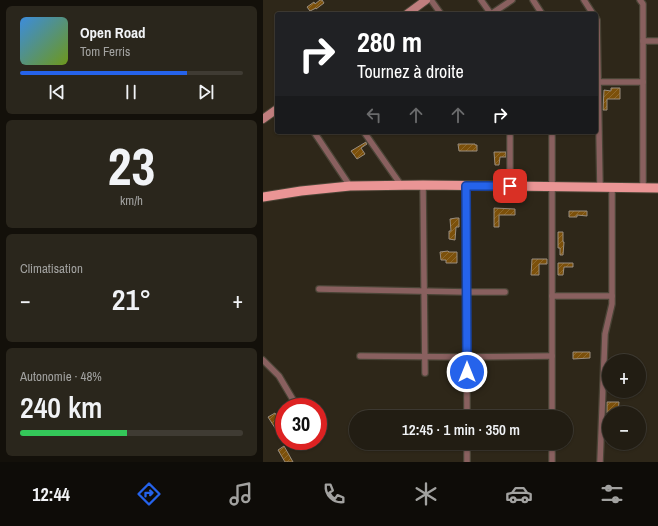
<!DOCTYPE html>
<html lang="fr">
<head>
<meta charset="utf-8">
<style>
	body { margin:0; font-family:"Archivo Narrow",sans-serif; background:#2a261c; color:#f1f3f6; height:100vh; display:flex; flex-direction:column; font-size:15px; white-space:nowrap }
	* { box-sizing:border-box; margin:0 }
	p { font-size:13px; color:#a2a2a0 }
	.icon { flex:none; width:22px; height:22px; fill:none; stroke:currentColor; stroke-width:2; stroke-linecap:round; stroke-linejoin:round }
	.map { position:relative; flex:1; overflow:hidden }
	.side { display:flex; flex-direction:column; gap:6px; padding:6px; background:#13100a; width:263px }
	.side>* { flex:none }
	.guide { position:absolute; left:12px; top:12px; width:323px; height:122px; border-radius:4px; box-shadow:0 1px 3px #0004,0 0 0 1px #3f3b33; background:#202124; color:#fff; overflow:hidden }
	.tools { position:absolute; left:339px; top:354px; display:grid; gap:8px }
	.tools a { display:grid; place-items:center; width:44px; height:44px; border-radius:50%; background:#221d13; box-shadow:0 1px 3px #0004,0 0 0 1px #3f3b33; font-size:20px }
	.speed { position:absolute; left:12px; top:398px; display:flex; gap:8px; font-size:20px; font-weight:700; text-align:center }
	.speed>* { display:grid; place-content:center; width:52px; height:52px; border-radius:50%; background:#221d13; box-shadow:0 1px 3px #0004,0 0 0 1px #3f3b33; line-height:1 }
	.speed .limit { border:6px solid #d22; background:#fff; color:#111 }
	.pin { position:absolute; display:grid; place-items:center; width:34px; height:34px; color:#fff; margin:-17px; border-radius:8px; box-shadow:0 2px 6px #0006 }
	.me { position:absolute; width:44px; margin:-22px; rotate:0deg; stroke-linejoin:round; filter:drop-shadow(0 0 3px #0008) }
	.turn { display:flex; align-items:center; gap:14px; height:84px; padding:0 16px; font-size:18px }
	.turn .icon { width:52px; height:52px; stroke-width:2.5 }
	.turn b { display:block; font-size:28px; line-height:34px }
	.lanes { display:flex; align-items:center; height:38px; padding:0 16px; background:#0003; justify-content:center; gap:20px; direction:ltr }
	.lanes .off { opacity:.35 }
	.big { font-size:30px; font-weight:600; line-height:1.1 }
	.side .widget { flex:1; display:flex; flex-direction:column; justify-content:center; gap:6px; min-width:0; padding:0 14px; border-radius:6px; background:#2a261c }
	.side .dial { align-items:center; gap:0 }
	.dial b { font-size:52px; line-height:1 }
	.song { display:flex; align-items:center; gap:12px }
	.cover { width:48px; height:48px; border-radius:6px; background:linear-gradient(135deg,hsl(210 70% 55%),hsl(80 70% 35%)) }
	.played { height:4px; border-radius:2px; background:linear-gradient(90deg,#2563eb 75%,#3f3b33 75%) }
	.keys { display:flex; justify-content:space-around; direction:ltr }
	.heat { display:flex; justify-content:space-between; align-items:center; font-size:22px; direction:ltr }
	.charge { height:6px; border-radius:3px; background:linear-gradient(90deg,#34c759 48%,#3f3b33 0) }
	.trip { position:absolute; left:86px; top:410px; width:224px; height:40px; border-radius:20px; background:#221d13; box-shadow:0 1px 3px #0004,0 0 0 1px #3f3b33; font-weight:600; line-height:40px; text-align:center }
	.tab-bar { display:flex; height:64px; justify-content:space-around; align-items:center; background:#0e0c08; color:#a2a2a0 }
	.tab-bar .icon { width:28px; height:28px }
	.tab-bar .selected { color:#2563eb }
	.tab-bar b { font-size:18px; color:#f1f3f6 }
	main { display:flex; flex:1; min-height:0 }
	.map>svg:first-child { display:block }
</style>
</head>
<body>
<main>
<section class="side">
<div class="widget">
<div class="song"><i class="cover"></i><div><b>Open Road</b><p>Tom Ferris</p></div></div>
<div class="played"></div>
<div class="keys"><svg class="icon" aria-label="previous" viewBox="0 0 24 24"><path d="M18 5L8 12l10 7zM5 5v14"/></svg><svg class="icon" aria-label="pause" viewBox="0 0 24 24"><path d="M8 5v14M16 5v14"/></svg><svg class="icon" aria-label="next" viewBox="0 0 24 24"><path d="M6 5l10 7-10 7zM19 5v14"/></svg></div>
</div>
<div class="widget dial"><b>23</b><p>km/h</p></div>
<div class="widget"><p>Climatisation</p>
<div class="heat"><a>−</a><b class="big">21°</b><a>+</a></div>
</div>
<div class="widget"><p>Autonomie · 48%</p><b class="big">240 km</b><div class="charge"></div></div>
</section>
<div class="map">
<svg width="395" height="462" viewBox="0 0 395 462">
	<defs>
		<pattern id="building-hatch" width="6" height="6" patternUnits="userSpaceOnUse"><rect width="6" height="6" fill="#7c500a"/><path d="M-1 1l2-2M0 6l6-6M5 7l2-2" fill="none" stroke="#8f6a2e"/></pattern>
	</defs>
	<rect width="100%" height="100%" fill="#2e2719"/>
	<g fill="url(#building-hatch)" stroke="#998d7e">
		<path d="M57 0H59L61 3 53 9V8L47 11 44 7 51 2 52 4Z"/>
		<path d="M348 88H357V99H344V110H340L341 90 348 91Z"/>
		<path d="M103 142 104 144 98 148 102 154 94 159 88 151Z"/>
		<path d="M195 144H212V145H214V151H196Z"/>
		<path d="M231 152H243V157H237L236 165H232Z"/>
		<path d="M231 208 252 209V215H236V227H231Z"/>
		<path d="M306 211H324V216L314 215V217H306Z"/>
		<path d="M193 218H196V227H193L192 240 186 239V231H188L187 219Z"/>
		<path d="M295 232H300V242H301L300 255H297V248H295Z"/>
		<path d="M185 251 186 252H194V263H183V260H178L177 252Z"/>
		<path d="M269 259H284V264H276V275H268Z"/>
		<path d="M295 263H310V267H301L300 275H295Z"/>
		<path d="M310 352H327V358L310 359Z"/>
		<path d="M344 402H356L355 413H344Z"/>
		<path d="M12 413 20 427 14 431 5 417Z"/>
		<path d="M21 446 30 462H22L15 450Z"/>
	</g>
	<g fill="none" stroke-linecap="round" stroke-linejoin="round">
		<defs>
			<g id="minor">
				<path d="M168 0 178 14"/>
				<path d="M218 0 228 14"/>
				<path d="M270 0 279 14"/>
				<path d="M321 0 330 14"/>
				<path d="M377 0 380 4V188"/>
				<path d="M228 14 249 0"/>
				<path d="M333 18 334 20 337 187"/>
				<path d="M380 41H395"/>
				<path d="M333 82H380"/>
				<path d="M51 132 87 186"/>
				<path d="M101 132 138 185"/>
				<path d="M160 185 162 373"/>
				<path d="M203 186 204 417"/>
				<path d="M247 186V132"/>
				<path d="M56 289 203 292H242"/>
				<path d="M289 296H349"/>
				<path d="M97 356 203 357 289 356"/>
				<path d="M0 360 16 376 32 403"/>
				<path d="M289 417V132"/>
				<path d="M204 443V462"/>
				<path d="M289 443V462"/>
				<path d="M337 462 342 334 349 304V188"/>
			</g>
			<g id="secondary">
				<path d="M144 14 163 0"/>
				<path d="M0 119 14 109"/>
			</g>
			<path id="primary" d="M0 197 38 191 87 186 160 185 395 188"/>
		</defs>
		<use href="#minor" stroke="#4a4436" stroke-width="8"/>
		<use href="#secondary" stroke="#4a4436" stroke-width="10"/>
		<use href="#primary" stroke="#4a4436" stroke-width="11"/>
		<use href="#minor" stroke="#89605f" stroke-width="5.5"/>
		<use href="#secondary" stroke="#c07e7e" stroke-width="8"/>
		<use href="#primary" stroke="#ea9595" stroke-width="9"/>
	</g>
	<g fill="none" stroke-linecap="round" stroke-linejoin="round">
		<defs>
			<path id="route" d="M204 372 203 186H247"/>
		</defs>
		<use href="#route" stroke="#184099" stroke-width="10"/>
		<use href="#route" stroke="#2563eb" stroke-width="7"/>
	</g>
</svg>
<div class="tools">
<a>+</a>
<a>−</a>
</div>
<div class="speed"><div class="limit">30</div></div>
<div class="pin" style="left:247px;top:186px;background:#d93025"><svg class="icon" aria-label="arrive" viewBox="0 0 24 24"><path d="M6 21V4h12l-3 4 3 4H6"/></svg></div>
<svg class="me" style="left:204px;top:372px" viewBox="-20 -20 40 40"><circle r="17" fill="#2563eb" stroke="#fff" stroke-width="3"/><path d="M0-11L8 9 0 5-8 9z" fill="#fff"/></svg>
<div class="trip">12:45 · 1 min · 350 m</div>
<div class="guide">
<div class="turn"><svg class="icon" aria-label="right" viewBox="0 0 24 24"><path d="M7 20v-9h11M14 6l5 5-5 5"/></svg><div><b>280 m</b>Tournez à droite</div></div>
<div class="lanes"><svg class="icon off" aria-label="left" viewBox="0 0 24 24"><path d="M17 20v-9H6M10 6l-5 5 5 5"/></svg><svg class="icon off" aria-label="ahead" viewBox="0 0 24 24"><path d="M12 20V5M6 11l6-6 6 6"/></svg><svg class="icon off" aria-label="ahead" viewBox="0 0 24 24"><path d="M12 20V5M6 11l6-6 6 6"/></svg><svg class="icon" aria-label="right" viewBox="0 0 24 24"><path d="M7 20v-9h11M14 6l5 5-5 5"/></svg></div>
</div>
</div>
</main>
<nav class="tab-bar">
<b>12:44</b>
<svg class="icon selected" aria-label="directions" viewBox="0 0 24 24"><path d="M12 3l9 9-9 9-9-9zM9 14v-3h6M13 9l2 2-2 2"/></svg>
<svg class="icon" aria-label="music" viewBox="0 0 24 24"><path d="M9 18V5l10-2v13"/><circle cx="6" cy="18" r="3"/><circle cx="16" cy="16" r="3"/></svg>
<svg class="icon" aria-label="phone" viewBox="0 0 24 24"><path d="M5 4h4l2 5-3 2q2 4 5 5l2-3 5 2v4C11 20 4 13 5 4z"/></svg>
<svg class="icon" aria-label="climate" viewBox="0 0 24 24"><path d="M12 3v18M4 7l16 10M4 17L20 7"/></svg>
<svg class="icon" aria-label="car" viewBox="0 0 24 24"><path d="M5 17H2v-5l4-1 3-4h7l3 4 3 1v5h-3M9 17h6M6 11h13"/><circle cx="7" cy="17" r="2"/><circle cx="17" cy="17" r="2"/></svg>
<svg class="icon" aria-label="filters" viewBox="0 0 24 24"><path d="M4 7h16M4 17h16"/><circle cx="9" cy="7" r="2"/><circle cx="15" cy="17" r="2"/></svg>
</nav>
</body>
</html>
